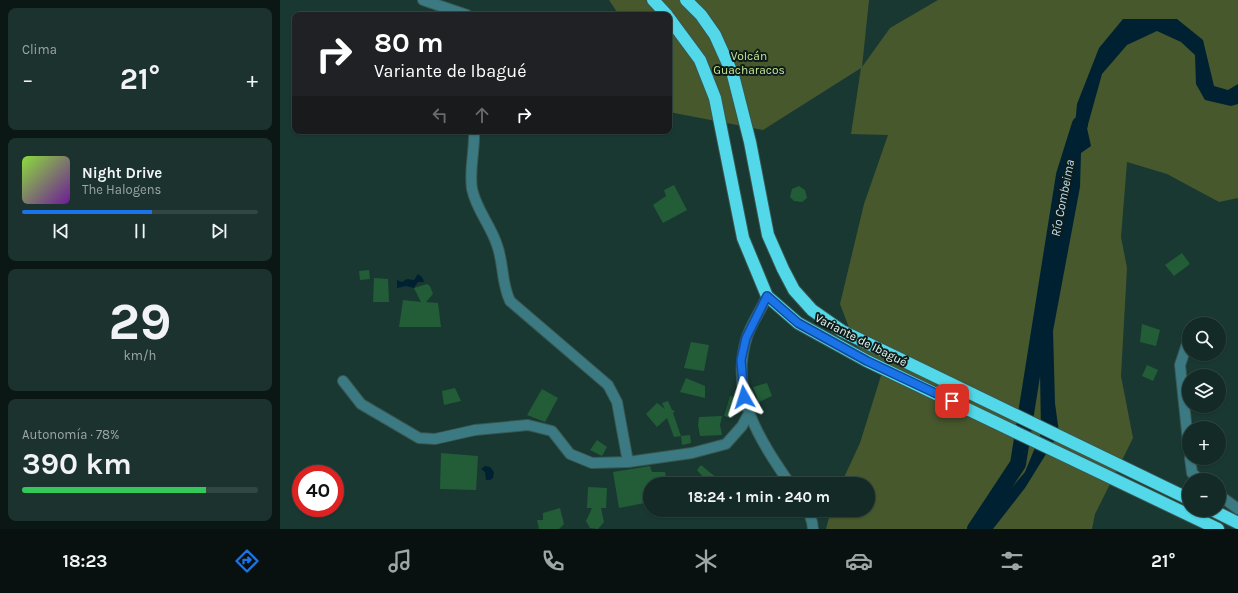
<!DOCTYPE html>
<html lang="es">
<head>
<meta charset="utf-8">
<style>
	body { margin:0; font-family:Karla,sans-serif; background:#1c322e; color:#f1f3f6; height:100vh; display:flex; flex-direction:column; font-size:15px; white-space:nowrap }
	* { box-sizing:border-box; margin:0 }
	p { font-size:13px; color:#9da7a7 }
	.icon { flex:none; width:22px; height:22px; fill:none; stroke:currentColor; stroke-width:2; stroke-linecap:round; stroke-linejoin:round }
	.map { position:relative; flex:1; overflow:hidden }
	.details { display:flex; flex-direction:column; gap:8px; padding:8px; background:#0a1715; width:280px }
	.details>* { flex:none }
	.banner { position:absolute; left:12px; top:12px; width:380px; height:122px; border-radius:8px; box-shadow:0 1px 3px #0004,0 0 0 1px #324643; background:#202124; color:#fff; overflow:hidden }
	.controls { position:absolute; left:902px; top:317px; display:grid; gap:8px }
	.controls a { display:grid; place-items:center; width:44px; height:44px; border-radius:50%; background:#132a26; box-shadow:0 1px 3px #0004,0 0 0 1px #324643; font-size:20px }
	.speed { position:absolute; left:12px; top:465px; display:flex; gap:8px; font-size:20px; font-weight:700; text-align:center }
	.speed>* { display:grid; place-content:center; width:52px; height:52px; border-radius:50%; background:#132a26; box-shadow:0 1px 3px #0004,0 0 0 1px #324643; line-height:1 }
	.speed .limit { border:6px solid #d22; background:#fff; color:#111 }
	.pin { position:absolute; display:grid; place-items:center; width:34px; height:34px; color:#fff; margin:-17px; border-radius:8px; box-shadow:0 2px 6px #0006 }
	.me { position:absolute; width:44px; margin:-22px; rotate:354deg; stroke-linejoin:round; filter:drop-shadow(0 0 3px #0008) }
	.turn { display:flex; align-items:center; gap:14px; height:84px; padding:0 16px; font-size:18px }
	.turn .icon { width:52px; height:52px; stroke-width:2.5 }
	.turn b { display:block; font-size:28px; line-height:34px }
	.lanes { display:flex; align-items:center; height:38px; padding:0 16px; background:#0003; justify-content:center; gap:20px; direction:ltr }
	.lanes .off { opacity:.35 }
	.big { font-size:30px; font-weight:700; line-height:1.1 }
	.details .widget { flex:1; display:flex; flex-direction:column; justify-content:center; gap:6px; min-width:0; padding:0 14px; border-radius:8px; background:#1c322e }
	.details .dial { align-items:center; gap:0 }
	.dial b { font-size:52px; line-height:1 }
	.song { display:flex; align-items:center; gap:12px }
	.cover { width:48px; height:48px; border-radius:6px; background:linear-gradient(135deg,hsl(90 70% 55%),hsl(280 70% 35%)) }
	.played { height:4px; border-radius:2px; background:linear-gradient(90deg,#1a73e8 55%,#324643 55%) }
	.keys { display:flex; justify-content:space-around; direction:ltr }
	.heat { display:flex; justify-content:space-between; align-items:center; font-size:22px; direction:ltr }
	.charge { height:6px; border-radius:3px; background:linear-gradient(90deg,#34c759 78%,#324643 0) }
	.trip { position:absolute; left:363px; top:477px; width:232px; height:40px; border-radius:20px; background:#132a26; box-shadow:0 1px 3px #0004,0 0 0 1px #324643; font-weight:700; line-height:40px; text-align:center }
	.menu { display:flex; height:64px; justify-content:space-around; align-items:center; background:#08110f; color:#9da7a7 }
	.menu .icon { width:28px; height:28px }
	.menu .on { color:#1a73e8 }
	.menu b { font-size:18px; color:#f1f3f6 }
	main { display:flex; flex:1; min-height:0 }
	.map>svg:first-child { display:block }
</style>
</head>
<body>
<main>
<section class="details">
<div class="widget"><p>Clima</p>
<div class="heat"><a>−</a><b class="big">21°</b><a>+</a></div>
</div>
<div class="widget">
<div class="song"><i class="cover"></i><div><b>Night Drive</b><p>The Halogens</p></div></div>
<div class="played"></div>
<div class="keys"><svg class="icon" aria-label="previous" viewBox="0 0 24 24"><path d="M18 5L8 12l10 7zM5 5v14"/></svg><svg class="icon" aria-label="pause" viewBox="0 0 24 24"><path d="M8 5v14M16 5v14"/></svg><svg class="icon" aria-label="next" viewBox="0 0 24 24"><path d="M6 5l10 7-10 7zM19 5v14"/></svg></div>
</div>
<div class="widget dial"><b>29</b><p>km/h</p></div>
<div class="widget"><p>Autonomía · 78%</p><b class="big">390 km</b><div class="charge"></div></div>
</section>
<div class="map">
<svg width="958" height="529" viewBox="0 0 958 529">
	<rect width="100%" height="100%" fill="#193832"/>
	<path fill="#47582d" d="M329 0H589L582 67 610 28 658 0H958V198L939 202 887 174 847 162 841 237 847 268 841 376 853 438 815 514 812 529H546L551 510H588V484H561L580 443 604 366 576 346 560 304 584 204 608 135 571 134 581 68 483 130 389 112V15H339Z"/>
	<g fill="#002132">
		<path d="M843 19H897L923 40 934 86 948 90 958 84V104L951 106 925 100 916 84 915 55 901 42 877 31 847 45 822 74 807 128 811 146 801 153 800 187 773 331 775 403 779 433 745 488 713 529H696L745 472 761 433 760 371 769 301 791 169 797 104 819 48Z"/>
		<path d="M138 274 142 277 144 282H138L134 288 126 286 117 288V280L122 282 127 279 134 280Z"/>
		<path d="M205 466 210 467 214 472 213 478 210 480H206L205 472 201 469Z"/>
	</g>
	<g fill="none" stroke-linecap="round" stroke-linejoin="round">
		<path stroke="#002132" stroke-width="16" d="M695 529 738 464 784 175 800 124"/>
	</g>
	<g fill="#225d38">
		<path d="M394 185 407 210 383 223 373 205 386 196 384 190Z"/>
		<path d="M519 186 525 190 527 198 522 202 514 201 510 197 512 189Z"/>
		<path d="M902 253 910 264 894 276 885 265Z"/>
		<path d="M89 270 90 279 80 280 79 271Z"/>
		<path d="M94 278 108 279 109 302H93Z"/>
		<path d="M147 284 150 286 153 294 146 302 158 303 161 327H119L123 300 141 302 134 288Z"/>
		<path d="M862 324 880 330 876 346 860 342Z"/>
		<path d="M411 342 429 345 424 371 404 368Z"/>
		<path d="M867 365 878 370 873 381 862 376Z"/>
		<path d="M406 378 425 386V398L400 392Z"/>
		<path d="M487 383 492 396 479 402 473 387Z"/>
		<path d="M175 388 181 401 164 405 162 391Z"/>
		<path d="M262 389 278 398 265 422 247 415Z"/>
		<path d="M450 396 454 397 451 418 444 416Z"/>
		<path d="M388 401 392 410 395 411 393 413 401 436 394 437 387 418 377 427 366 414 377 403 385 409 382 403Z"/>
		<path d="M442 416 440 425 442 435 420 436 418 425 419 417Z"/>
		<path d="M410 435 411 443 402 445 401 436Z"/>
		<path d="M317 440 327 447 322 456 310 450Z"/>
		<path d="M161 453 198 456 196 490 160 489Z"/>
		<path d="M421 465 444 484H419L423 477 417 470Z"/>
		<path d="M370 466 372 472H385L387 484H370V502L339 508 333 472Z"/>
		<path d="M308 487 327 488 326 508H321L324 522 318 529 310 528 306 521 312 508H307Z"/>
		<path d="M280 508 284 524 279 529H259L257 520H263V513Z"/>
	</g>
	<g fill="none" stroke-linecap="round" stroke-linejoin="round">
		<defs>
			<g id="minor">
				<path d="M143 0 187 15"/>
				<path d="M194 131C195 150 189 170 192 189 196 209 211 226 217 245 224 264 221 282 230 301L328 385 337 402 348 462"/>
				<path d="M487 296C481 311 470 325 466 340 450 396 480 440 510 484"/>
				<path d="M909 338 900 365 909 451"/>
				<path d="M63 381 81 404 139 438 155 439 195 430 248 425 272 431 290 454 312 463 348 462 412 453 446 444 462 426 469 413"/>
				<path d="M910 458 912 473 920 480"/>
				<path d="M939 495 958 509"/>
				<path d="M528 510 532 522 533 529"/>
			</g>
			<g id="highway">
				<path d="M373 0 387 15"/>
				<path d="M406 0 421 15 435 35 453 75 470 142 488 235 503 269 514 290 532 310 562 331 909 499"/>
				<path d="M389 18 420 60 435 98 463 238 487 296 518 323 587 361 938 529"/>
				<path d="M932 510 958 523"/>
			</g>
		</defs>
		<use href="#minor" stroke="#3a5751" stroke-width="12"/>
		<use href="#highway" stroke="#3a5751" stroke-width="14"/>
		<use href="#minor" stroke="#3b7a82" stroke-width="10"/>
		<use href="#highway" stroke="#52d8e8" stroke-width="12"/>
	</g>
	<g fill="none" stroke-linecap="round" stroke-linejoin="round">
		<defs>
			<path id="route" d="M464 397 461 360 466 338 487 296 518 323 587 361 672 401"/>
		</defs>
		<use href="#route" stroke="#114b97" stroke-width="10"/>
		<use href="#route" stroke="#1a73e8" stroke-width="7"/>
	</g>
	<g text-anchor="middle" stroke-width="4" stroke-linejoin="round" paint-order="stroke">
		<g font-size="12" fill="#c4e793" stroke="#0f1c1a">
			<text x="469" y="60">Volcán<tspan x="469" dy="14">Guacharacos</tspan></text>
		</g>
		<g font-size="12" fill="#e6f7f3" stroke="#0f1c1a">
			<text transform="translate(581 340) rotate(27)" y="4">Variante de Ibagué</text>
		</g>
		<g font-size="13" font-style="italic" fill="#bee1f5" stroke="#0f1c1a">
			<text transform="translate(782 198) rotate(-79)" y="5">Río Combeima</text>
		</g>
	</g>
</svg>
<div class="controls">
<a><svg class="icon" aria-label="search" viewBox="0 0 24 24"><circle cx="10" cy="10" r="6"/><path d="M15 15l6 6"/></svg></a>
<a><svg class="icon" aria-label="layers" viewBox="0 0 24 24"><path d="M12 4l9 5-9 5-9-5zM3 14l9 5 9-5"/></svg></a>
<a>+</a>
<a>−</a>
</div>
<div class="speed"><div class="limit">40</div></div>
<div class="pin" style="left:672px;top:401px;background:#d93025"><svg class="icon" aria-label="arrive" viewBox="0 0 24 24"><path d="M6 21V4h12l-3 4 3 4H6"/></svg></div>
<svg class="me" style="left:464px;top:397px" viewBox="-20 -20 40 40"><path d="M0-17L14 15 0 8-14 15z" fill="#1a73e8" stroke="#fff" stroke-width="4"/></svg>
<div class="trip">18:24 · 1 min · 240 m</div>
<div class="banner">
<div class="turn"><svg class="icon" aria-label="right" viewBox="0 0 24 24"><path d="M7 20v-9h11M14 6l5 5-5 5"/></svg><div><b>80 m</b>Variante de Ibagué</div></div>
<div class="lanes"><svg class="icon off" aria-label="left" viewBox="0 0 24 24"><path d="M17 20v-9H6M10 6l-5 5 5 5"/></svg><svg class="icon off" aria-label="ahead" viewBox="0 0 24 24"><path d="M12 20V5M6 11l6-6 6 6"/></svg><svg class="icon" aria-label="right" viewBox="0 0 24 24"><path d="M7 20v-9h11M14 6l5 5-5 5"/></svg></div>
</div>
</div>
</main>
<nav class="menu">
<b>18:23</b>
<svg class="icon on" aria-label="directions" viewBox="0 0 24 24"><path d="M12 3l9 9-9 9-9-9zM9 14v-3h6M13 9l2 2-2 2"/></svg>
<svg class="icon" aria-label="music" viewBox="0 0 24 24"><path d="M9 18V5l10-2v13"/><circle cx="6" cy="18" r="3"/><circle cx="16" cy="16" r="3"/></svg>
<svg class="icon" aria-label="phone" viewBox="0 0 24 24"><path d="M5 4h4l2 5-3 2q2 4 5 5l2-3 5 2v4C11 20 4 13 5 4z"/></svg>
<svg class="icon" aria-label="climate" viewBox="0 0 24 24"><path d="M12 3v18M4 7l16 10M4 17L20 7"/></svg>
<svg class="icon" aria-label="car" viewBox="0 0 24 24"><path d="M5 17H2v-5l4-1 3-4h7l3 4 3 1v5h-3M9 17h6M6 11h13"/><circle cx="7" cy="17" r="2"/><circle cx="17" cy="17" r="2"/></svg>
<svg class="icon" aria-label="filters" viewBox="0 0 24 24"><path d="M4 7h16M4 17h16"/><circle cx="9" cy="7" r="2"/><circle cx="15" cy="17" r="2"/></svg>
<b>21°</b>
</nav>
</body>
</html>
